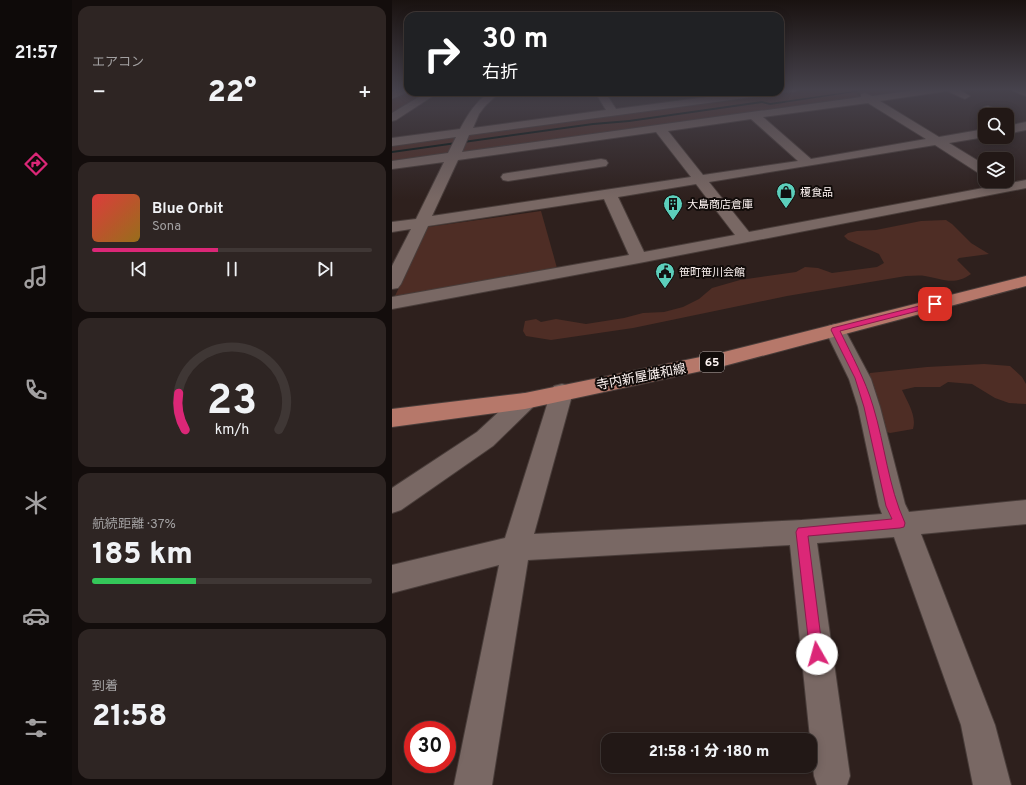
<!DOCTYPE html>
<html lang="ja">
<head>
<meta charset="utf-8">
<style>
	body { margin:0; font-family:Overpass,"Noto Sans JP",sans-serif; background:#2e2523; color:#f1f3f6; height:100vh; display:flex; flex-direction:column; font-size:15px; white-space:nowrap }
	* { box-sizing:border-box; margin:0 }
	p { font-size:13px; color:#a2a0a1 }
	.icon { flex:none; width:22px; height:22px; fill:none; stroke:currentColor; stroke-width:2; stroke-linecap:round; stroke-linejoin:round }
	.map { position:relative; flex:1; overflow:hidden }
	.side { display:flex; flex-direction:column; gap:6px; padding:6px; background:#130d0c; width:320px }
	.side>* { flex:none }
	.hud { position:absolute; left:12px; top:12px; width:380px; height:84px; border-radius:12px; box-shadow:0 2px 10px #0003,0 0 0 1px #3f3735; background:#202124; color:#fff; overflow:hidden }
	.tools { position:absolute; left:586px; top:108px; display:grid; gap:8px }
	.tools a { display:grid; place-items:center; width:36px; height:36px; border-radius:8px; background:#221816; box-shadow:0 2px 10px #0003,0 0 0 1px #3f3735; font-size:20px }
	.speed { position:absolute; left:12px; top:721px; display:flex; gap:8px; font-size:20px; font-weight:700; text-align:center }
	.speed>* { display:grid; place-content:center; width:52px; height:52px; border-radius:50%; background:#221816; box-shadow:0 2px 10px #0003,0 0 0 1px #3f3735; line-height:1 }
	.speed .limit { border:6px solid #d22; background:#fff; color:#111 }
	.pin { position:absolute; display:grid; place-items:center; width:34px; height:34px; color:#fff; margin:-17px; border-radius:8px; box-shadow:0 2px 6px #0006 }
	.me { position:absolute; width:44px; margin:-22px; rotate:353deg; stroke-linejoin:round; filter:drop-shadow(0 0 3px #0008) }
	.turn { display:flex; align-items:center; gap:14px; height:84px; padding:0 12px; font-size:18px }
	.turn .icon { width:52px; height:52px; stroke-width:2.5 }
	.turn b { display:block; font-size:28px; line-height:34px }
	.big { font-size:30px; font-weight:800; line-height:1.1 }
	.side .card { flex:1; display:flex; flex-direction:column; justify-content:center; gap:6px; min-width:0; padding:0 14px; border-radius:12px; background:#2e2523 }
	.side .dial { align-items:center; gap:0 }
	.dial svg { height:104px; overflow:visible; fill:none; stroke:#3f3735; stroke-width:7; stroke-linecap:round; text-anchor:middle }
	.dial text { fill:#f1f3f6; stroke:none }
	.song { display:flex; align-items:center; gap:12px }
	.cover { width:48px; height:48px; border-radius:6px; background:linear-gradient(135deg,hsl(0 70% 55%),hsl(40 70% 35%)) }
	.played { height:4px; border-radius:2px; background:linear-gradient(90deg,#db2777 45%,#3f3735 45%) }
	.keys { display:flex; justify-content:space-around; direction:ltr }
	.heat { display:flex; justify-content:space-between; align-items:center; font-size:22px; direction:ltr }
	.charge { height:6px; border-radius:3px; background:linear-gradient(90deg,#34c759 37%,#3f3735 0) }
	.trip { position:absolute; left:209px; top:733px; width:216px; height:40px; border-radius:12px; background:#221816; box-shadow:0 2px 10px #0003,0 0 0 1px #3f3735; font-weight:800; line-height:40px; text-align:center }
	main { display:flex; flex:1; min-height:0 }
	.tab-bar { display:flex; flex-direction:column; width:72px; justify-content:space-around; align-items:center; background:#0e0a09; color:#a2a0a1 }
	.tab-bar .icon { width:28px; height:28px }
	.tab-bar .selected { color:#db2777 }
	.tab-bar b { font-size:18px; color:#f1f3f6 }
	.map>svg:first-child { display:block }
</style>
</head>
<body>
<main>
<nav class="tab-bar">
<b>21:57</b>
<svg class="icon selected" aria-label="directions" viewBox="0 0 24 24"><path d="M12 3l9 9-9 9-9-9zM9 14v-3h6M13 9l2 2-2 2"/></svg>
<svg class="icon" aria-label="music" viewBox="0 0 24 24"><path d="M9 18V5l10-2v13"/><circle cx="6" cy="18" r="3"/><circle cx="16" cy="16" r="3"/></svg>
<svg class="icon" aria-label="phone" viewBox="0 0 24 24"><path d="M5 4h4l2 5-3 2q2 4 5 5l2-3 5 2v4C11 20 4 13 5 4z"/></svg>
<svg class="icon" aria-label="climate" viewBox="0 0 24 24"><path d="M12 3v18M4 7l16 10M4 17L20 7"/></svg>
<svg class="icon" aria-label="car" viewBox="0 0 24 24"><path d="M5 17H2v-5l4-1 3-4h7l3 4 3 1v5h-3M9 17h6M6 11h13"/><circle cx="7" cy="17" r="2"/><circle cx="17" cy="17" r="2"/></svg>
<svg class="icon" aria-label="filters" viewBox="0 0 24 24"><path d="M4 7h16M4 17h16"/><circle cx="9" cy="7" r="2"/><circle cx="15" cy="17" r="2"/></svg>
</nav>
<section class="side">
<div class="card"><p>エアコン</p>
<div class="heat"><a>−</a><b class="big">22°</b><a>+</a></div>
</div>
<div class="card">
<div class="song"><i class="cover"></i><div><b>Blue Orbit</b><p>Sona</p></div></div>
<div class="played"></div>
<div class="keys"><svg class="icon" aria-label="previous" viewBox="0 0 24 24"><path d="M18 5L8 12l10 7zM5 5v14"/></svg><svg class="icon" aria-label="pause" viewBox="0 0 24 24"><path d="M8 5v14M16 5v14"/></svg><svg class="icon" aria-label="next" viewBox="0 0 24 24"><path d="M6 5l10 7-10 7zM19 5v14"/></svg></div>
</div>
<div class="card dial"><svg viewBox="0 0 100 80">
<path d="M14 69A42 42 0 1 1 86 69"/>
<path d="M14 69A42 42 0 0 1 9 41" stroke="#db2777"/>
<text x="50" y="56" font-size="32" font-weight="700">23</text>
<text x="50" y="72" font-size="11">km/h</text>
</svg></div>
<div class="card"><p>航続距離 · 37%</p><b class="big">185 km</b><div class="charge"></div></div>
<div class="card"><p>到着</p><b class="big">21:58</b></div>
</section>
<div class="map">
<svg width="634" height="785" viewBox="0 0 634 785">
	<rect width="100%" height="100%" fill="#2e201d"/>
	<g fill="#4e2d25">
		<path d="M413 89H458L472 99 0 163V144Z"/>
		<path d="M462 89H552L478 99Z"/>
		<path d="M16 92H37L0 114V100Z"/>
		<path d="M149 211 165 268 2 298 36 227Z"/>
		<path d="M554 220 560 224 579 243 597 254 567 258 565 260 579 274C562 286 551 279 533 276 527 275 520 276 514 276L395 296 241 328 159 340 134 336 131 331 133 321 144 319 149 322 164 319 194 324 232 318 251 313 272 312 291 307 307 299 320 288 348 280 404 272 413 267 426 268 440 273 485 267 492 263 487 254 456 240 452 236 456 233 465 231 484 230 529 221Z"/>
		<path d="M592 364 618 366 630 377 634 384V404L617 403 603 398 580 384 556 382 548 387H523L510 390C515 401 525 416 521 429L498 433 489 430 476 379 478 373 535 367Z"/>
	</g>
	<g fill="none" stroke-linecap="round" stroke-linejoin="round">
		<path fill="#00110d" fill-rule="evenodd" d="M477 89H482L378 105 370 103 237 122 201 125 0 153V151L201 123 237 120 370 101 378 103Z"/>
		<defs>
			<g id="minor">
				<path d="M388 89H408L403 92 384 93V92H388Z"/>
				<path d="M531 89H566L578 96 573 99 555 91 488 101 547 137 593 129V137L557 143 593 165V175L588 174 543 145 317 182 357 232 634 180V188L247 263 0 309V297L237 255 212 199 36 226 9 284 6 288 0 289V266L19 229 0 232V222L24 219 52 162 0 169V161L56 153 64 137 0 146V138L68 129C76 114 83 103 97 92H108L93 106 87 114 81 128 214 110 203 92H213L224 109 352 92H381L376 95 77 135 70 152 469 97V94L473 93 480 96ZM476 103 534 139 419 159 371 117ZM359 119 406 161 311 175 276 131ZM264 132 299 177 40 216 66 160ZM304 184 343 235 252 252 226 197Z"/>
				<path d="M620 89H634V96L621 91Z"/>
				<path d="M35 92H47L4 120 0 121V113Z"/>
				<path d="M596 106 612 113 614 115C605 115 597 116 590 109L592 107Z"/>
				<path d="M634 122V130L615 134V126Z"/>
				<path d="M209 159 214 160 216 163 214 166 116 181 111 180 109 177 111 174 116 173Z"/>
				<path d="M443 324 450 326 453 330 479 379 488 407 513 504 517 512 634 500V524L529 534 603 725 619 785H581L569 725 502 537 425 543 458 776 455 785H425L422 776 398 545 136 560 100 785H62L107 565 0 593V565L113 538 159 392 162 386 170 384 178 386 181 392 142 534 410 520 490 514 487 506 466 407 457 379 433 330 436 326Z"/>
				<path d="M133 393 141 395 144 401 141 407 101 446 9 510 0 513V488L85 432 125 395Z"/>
			</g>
			<path id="tertiary" d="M6 89H16V92L0 99V92Z"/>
			<path id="primary" d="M634 276V286L328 367 133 409 0 427V409L133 393 328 353Z"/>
		</defs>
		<use href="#minor" stroke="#493d3a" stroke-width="2"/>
		<use href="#tertiary" stroke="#493d3a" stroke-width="2"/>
		<use href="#primary" stroke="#493d3a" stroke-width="2"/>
		<use href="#minor" fill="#796864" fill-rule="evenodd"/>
		<use href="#tertiary" fill="#796864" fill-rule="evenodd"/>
		<use href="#primary" fill="#b6786a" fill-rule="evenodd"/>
	</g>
	<linearGradient id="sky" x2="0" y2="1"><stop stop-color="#191210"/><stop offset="0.45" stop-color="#46424c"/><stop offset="1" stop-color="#46424c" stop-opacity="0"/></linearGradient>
	<rect width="634" height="199" fill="url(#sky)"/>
	<path fill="#db2777" stroke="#8e194d" d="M543 302 547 304 545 306 448 331C460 356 473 379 481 406 493 445 496 486 513 523L512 527 508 528 416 536 431 654 429 659 425 661 420 659 418 654 404 532 406 528 500 519 494 506 472 407 463 378 439 330 440 328Z"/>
	<defs>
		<symbol id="shop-pin" viewBox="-11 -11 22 30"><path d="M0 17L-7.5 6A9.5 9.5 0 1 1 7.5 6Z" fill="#5ccebb" stroke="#120c0a"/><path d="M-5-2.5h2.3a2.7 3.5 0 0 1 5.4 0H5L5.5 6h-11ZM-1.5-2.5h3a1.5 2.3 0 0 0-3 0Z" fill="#111"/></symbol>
		<symbol id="building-pin" viewBox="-11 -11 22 30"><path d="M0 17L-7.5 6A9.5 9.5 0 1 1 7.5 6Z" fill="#5ccebb" stroke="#120c0a"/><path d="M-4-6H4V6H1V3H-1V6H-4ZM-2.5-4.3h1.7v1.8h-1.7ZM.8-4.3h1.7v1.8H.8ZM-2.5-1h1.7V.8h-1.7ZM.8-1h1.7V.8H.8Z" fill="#111"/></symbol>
		<symbol id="civic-pin" viewBox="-11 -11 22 30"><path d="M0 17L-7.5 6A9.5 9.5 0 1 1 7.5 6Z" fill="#5ccebb" stroke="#120c0a"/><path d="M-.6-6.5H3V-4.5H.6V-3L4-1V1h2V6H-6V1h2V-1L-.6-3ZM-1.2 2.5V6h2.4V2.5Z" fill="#111"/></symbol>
	</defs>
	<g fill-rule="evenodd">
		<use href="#shop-pin" x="383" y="181" width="22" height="30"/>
		<use href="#building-pin" x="270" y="193" width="22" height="30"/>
		<use href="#civic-pin" x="262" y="261" width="22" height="30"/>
	</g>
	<g text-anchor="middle" stroke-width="4" stroke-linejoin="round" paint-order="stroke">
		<g font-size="11" fill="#fcf2f0" stroke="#120c0a" text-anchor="start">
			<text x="408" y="196">榎食品</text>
			<text x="295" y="208">大島商店倉庫</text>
			<text x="287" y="276">笹町笹川会館</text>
		</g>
		<rect fill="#120c0a" stroke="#b6adab" stroke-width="1" x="308" y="352" width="24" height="20" rx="3"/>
		<g font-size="12" font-weight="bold" fill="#fcf2f0">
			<text x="320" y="366">65</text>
		</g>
		<g font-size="13" fill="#fcf2f0" stroke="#120c0a">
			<text transform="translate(249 376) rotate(-11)" y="5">寺内新屋雄和線</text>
		</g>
	</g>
</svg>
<div class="tools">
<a><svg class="icon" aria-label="search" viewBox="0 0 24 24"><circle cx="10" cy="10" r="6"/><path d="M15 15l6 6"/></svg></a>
<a><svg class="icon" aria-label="layers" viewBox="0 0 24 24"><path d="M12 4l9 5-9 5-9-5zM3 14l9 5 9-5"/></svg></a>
</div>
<div class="speed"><div class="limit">30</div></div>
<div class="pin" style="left:543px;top:304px;background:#d93025"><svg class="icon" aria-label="arrive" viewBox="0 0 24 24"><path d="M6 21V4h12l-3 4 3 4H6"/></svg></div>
<svg class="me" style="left:425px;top:654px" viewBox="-20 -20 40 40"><circle r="19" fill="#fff"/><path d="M0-13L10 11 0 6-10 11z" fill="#db2777"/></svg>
<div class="trip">21:58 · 1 分 · 180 m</div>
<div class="hud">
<div class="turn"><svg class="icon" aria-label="right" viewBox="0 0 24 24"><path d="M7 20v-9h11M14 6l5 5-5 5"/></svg><div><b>30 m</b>右折</div></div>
</div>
</div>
</main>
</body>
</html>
